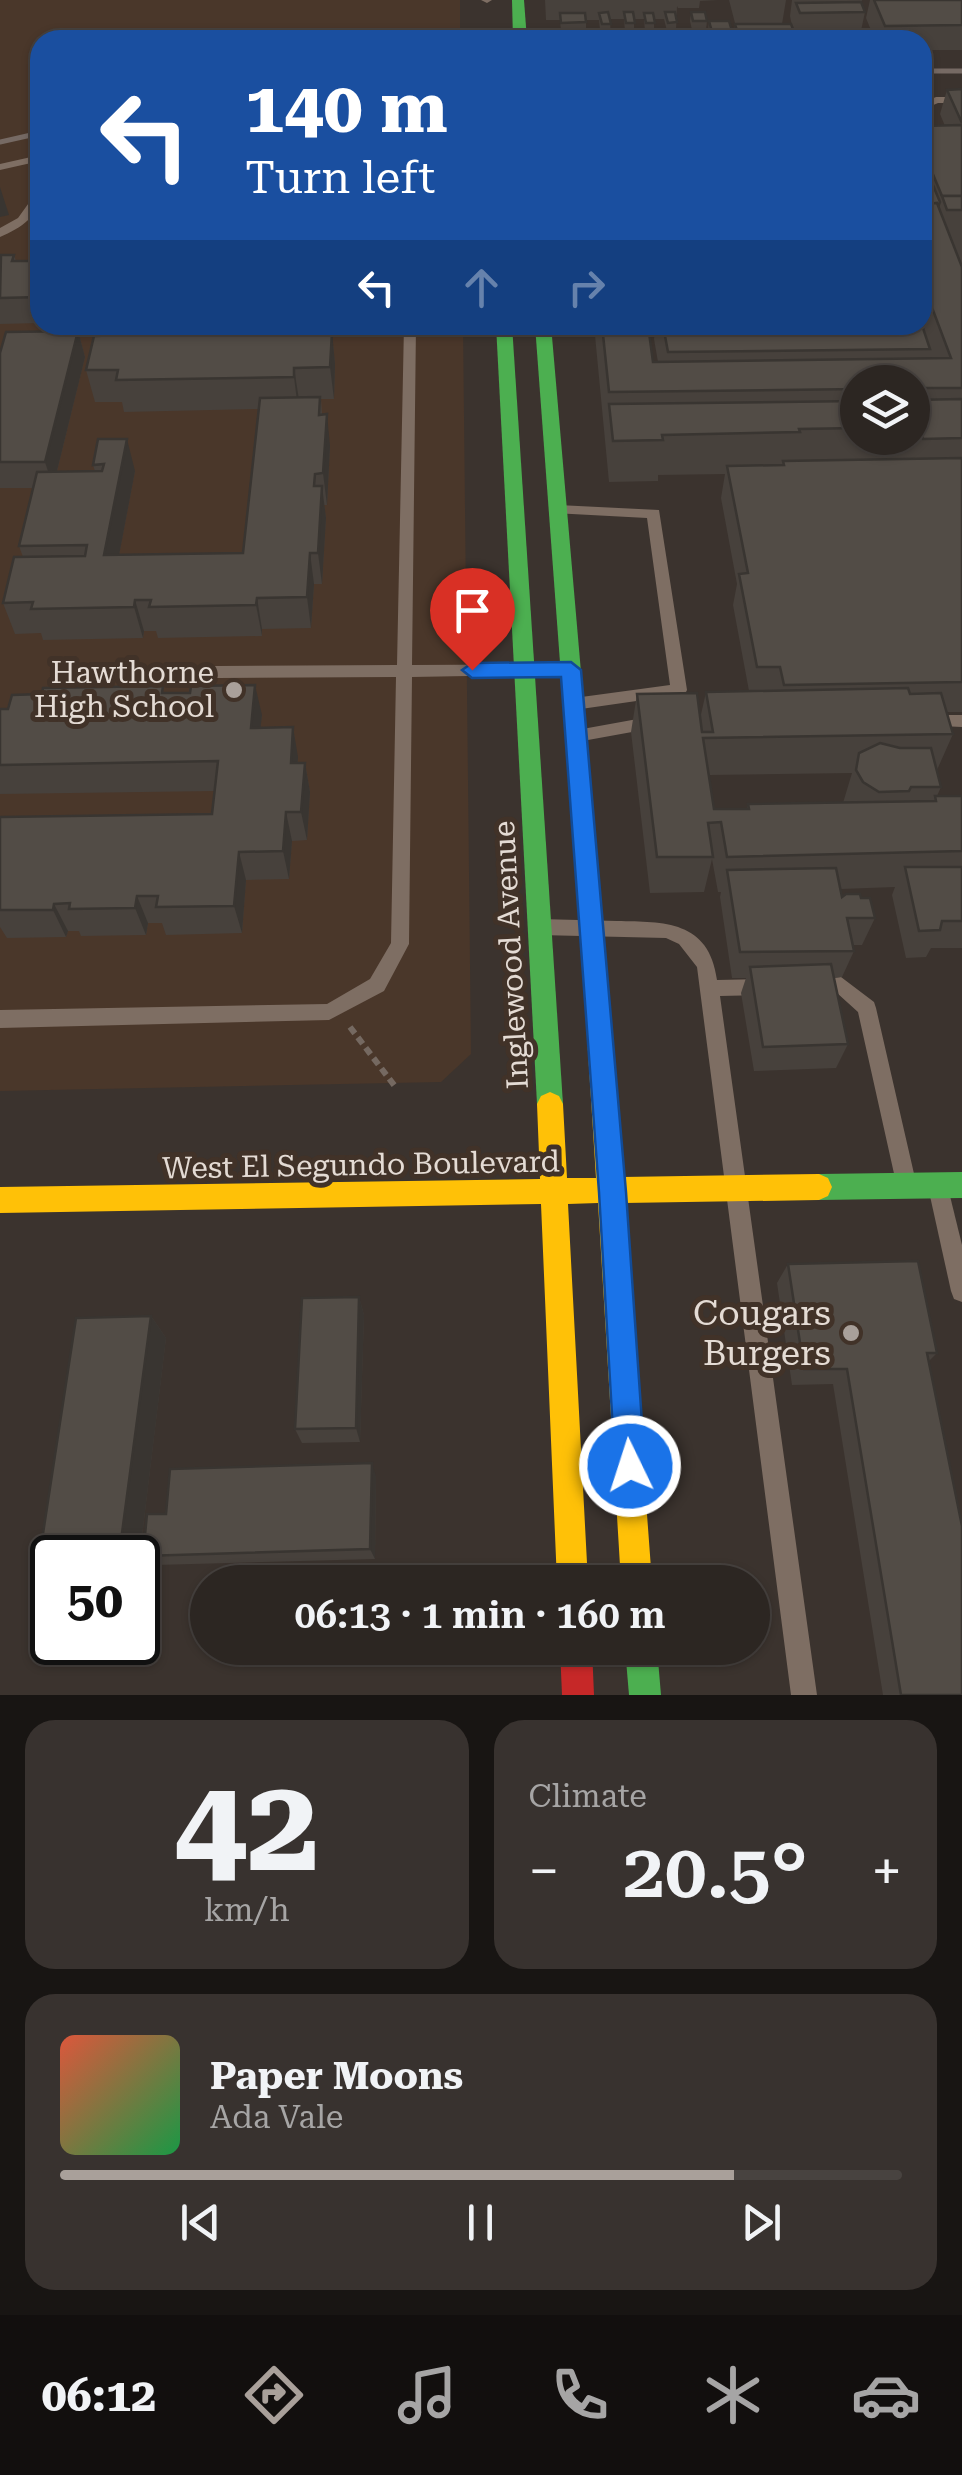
<!DOCTYPE html>
<html lang="en">
<head>
<meta charset="utf-8">
<style>
	body { margin:0; font-family:"Roboto Serif",serif; background:#38322f; color:#f1f3f6; height:100vh; display:flex; flex-direction:column; font-size:38px; white-space:nowrap }
	* { box-sizing:border-box; margin:0 }
	p { font-size:32px; color:#a6a5a5 }
	.icon { flex:none; width:55px; height:55px; fill:none; stroke:currentColor; stroke-width:2; stroke-linecap:round; stroke-linejoin:round }
	.map { position:relative; height:1695px; overflow:hidden }
	.sheet { display:flex; flex-direction:column; gap:25px; padding:25px; background:#181513; flex:1 }
	.sheet>* { flex:none }
	.top-card { position:absolute; left:30px; top:30px; width:902px; height:305px; border-radius:30px; box-shadow:0 2px 8px #0004,0 0 0 2px #484340; background:#1a4fa0; color:#fff; overflow:hidden }
	.fabs { position:absolute; left:840px; top:365px; display:grid; gap:20px }
	.fabs a { display:grid; place-items:center; width:90px; height:90px; border-radius:50%; background:#2c2622; box-shadow:0 2px 8px #0004,0 0 0 2px #484340; font-size:50px }
	.speed { position:absolute; left:30px; top:1535px; display:flex; gap:20px; font-size:50px; font-weight:700; text-align:center }
	.speed>* { display:grid; place-content:center; width:130px; height:130px; border-radius:50%; background:#2c2622; box-shadow:0 2px 8px #0004,0 0 0 2px #484340; line-height:1 }
	.speed .limit { border:5px solid #111; border-radius:15px; background:#fff; color:#111 }
	.pin { position:absolute; display:grid; place-items:center; width:85px; height:85px; color:#fff; margin:-102px -42px; border-radius:50% 50% 50% 0; rotate:-45deg; box-shadow:0 0 10px #0007 }
	.pin .icon { rotate:45deg }
	.me { position:absolute; width:110px; margin:-55px; rotate:356deg; stroke-linejoin:round; filter:drop-shadow(0 0 8px #0008) }
	.turn { display:flex; align-items:center; gap:35px; height:210px; padding:0 50px; font-size:45px }
	.turn .icon { width:130px; height:130px; stroke-width:2.5 }
	.turn b { display:block; font-size:70px; line-height:85px }
	.lanes { display:flex; align-items:center; height:95px; padding:0 50px; background:#0003; justify-content:center; gap:50px; direction:ltr }
	.lanes .off { opacity:.35 }
	.big { font-size:75px; font-weight:600; line-height:1.1 }
	.sheet .widget { flex:1; display:flex; flex-direction:column; justify-content:center; gap:15px; min-width:0; padding:0 35px; border-radius:30px; background:#38322f }
	.sheet .dial { align-items:center; gap:0 }
	.dial b { font-size:130px; line-height:1 }
	.song { display:flex; align-items:center; gap:30px }
	.cover { width:120px; height:120px; border-radius:15px; background:linear-gradient(135deg,hsl(10 70% 55%),hsl(140 70% 35%)) }
	.played { height:10px; border-radius:5px; background:linear-gradient(90deg,#a9a09a 80%,#484340 80%) }
	.keys { display:flex; justify-content:space-around; direction:ltr }
	.heat { display:flex; justify-content:space-between; align-items:center; font-size:55px; direction:ltr }
	.sheet .tiles { flex:1; display:grid; gap:25px; grid-template-columns:1fr 1fr }
	.widget:last-child { grid-column:span 2 }
	.trip { position:absolute; left:190px; top:1565px; width:580px; height:100px; border-radius:50px; background:#2c2622; box-shadow:0 2px 8px #0004,0 0 0 2px #484340; font-weight:600; line-height:100px; text-align:center }
	.menu { display:flex; height:160px; justify-content:space-around; align-items:center; background:#120f0e; color:#a6a5a5 }
	.menu .icon { width:70px; height:70px }
	.menu .on { color:#a9a09a }
	.menu b { font-size:45px; color:#f1f3f6 }
	.map>svg:first-child { display:block }
</style>
</head>
<body>
<div class="map">
<svg width="962" height="1695" viewBox="0 0 962 1695">
	<rect width="100%" height="100%" fill="#3b332e"/>
	<path fill="#4a372a" d="M0 0H460V40H40V325H463L471 1054 441 1082 0 1091Z"/>
	<g fill="none" stroke-linecap="round" stroke-linejoin="round">
		<path stroke="#756961" stroke-width="6" stroke-dasharray="8 5" stroke-linecap="butt" d="M350 1027 397 1089"/>
		<g fill="#7e6e63" fill-rule="evenodd">
			<path d="M481 0H492L487 3Z"/>
			<path d="M962 97V103H938L922 110V103L936 97Z"/>
			<path d="M40 155V161L0 170V164Z"/>
			<path d="M40 192C40 216 21 228 0 237V228L18 218 36 193Z"/>
			<path d="M404 325H416L412 665 570 664 578 670 576 674 412 677 409 944 384 991 329 1020 0 1028V1010L327 1004 370 979 391 943 396 677 66 679 58 673 66 667 397 665Z"/>
			<path d="M558 505 659 510 687 690 685 694 574 710 568 708 566 704 574 698 670 685 647 518 553 513 551 510Z"/>
			<path d="M925 715H962V727L919 725 917 721Z"/>
			<path d="M654 716 662 722 654 728 577 742 569 736 577 730Z"/>
			<path d="M539 919C565 920 591 920 617 921 664 922 709 920 717 980L764 979 771 981 773 987 771 993 764 995 720 996 817 1695H791L697 967 679 944 666 938 539 935 533 932 530 927 533 922Z"/>
			<path d="M841 977 874 1002 876 1008 915 1178 912 1185 905 1188 898 1185 895 1178 858 1012 837 993 808 992 806 986 808 980Z"/>
			<path d="M940 1186 947 1189 950 1196 962 1245V1302L954 1299 951 1291 930 1196 933 1189Z"/>
		</g>
		<g fill="#4caf50" fill-rule="evenodd">
			<path d="M512 0H524L527 40H513Z"/>
			<path d="M496 325H512L563 1104 559 1112 550 1116 541 1112 537 1104Z"/>
			<path d="M535 325H551L607 973 603 980 595 983 587 980 583 973Z"/>
			<path d="M962 1172V1198L819 1200 810 1196 806 1187 810 1178 819 1174Z"/>
			<path d="M625 1648H657L661 1695H629Z"/>
		</g>
		<path fill="#ffc107" fill-rule="evenodd" d="M595 963 603 966 607 973 622 1177 819 1174 828 1178 832 1187 828 1196 819 1200 624 1203 652 1582H621L598 1203 568 1204 588 1582H557L541 1204 0 1213V1187L540 1179 537 1104 541 1096 550 1092 559 1096 563 1104 567 1178H596L583 973 587 966Z"/>
		<path fill="#c62828" fill-rule="evenodd" d="M560 1648H592L594 1695H562Z"/>
		<g stroke="#766a64" stroke-width="5">
			<path d="M922 71H962"/>
			<path d="M0 142 40 133"/>
		</g>
	</g>
	<g fill="#47413c" fill-rule="evenodd">
		<path d="M545 0H718L700 1 699 8H678L677 6 676 31H667L664 19H654V32H645L644 19H634V32H625L624 19H610L611 40H601L599 20H586V31L561 32 560 20H546Z"/>
		<path d="M729 0H786L782 24 792 26 790 16 792 0H862V3L865 12 859 40H733L735 24H740L735 23Z"/>
		<path d="M870 0H962V50H922V40H875L866 18Z"/>
		<path d="M691 12 707 21 706 30H692L690 21Z"/>
		<path d="M709 21 732 31 731 40H711L708 30Z"/>
		<path d="M962 89V712H947L953 734 937 770 941 787 937 796H962V948H931L926 957 906 958 892 895 895 887 841 889 842 897 861 898 875 918 862 945H853L854 951 842 977 834 978 848 1044 836 1068 754 1071 741 993 746 978H732L720 897 721 892H718L712 859 704 892 650 893 631 732 637 694 700 719 706 692 749 691 733 605 737 584 721 498 725 474 658 475V481L609 482 594 325H648L653 362H658L654 339 656 325H922V126H945L940 114 947 90ZM858 382H912V438H858ZM852 773 843 803 748 804 747 809H714L709 775Z"/>
		<path d="M14 255 16 261H40V323L0 324V257Z"/>
		<path d="M119 325H331L335 364 334 399H321L322 414 330 446 327 505H324L326 518 322 584H314L311 628 262 629V636L158 638 156 631H144L143 638 43 640 41 633 15 634 3 603 23 557 19 546 34 488H0V353L78 331 85 357 57 471H95L93 465 98 439 135 471 119 555 243 553 258 409 124 412 122 402H95L86 370 125 335 127 327H120Z"/>
		<path d="M165 693 262 715 260 728 293 727 298 763H305L310 792 307 840 292 841 289 879 246 880 242 933 166 935 162 923H148L146 935 81 936 79 931H68L66 937 7 938 0 927V817L212 814 215 791 0 794V709Z"/>
		<path d="M788 1264 937 1353 929 1361 962 1695H883L833 1384 792 1385 777 1283Z"/>
		<path d="M359 1297 364 1315 360 1442 302 1443 295 1429Z"/>
		<path d="M151 1316 166 1338 139 1561 138 1558H88L80 1553H64L42 1540Z"/>
		<path d="M376 1476 375 1559 156 1565 143 1556 166 1514Z"/>
	</g>
	<g fill="#393531">
		<path d="M0 187 9 215 0 217Z"/>
		<path d="M78 331 85 357 53 487 45 462Z"/>
		<path d="M332 332 335 364 334 399 330 367Z"/>
		<path d="M294 368 299 400 298 409 294 377Z"/>
		<path d="M327 414 330 446 327 505 323 473Z"/>
		<path d="M127 439 135 471 113 587 104 555Z"/>
		<path d="M322 486 326 518 322 584 318 553Z"/>
		<path d="M310 553 314 584 311 628 307 597Z"/>
		<path d="M257 598 262 629V636L256 605Z"/>
		<path d="M135 600 144 631 143 638 134 607Z"/>
		<path d="M255 685 262 715 257 758 251 728Z"/>
		<path d="M293 727 298 757 296 792 291 763Z"/>
		<path d="M305 763 310 792 307 840 301 812Z"/>
		<path d="M286 812 292 841 289 879 283 851Z"/>
		<path d="M239 852 246 880 242 933 234 906Z"/>
		<path d="M137 896 148 923 146 935 135 908Z"/>
		<path d="M54 904 68 931 66 937 53 910Z"/>
		<path d="M359 1297 364 1315 360 1442 356 1428Z"/>
		<path d="M151 1316 166 1338 139 1561 138 1558H134L120 1548Z"/>
		<path d="M372 1463 376 1476 375 1559 370 1549Z"/>
	</g>
	<g fill="#524c46" stroke="#393531" stroke-width="2.5">
		<path d="M874 0H962V25L885 26Z"/>
		<path d="M861 2 865 12 800 13 796 3Z"/>
		<path d="M608 12 611 24H602L599 13Z"/>
		<path d="M624 12H633L635 23H626Z"/>
		<path d="M665 12H675L677 22 668 23Z"/>
		<path d="M691 12H705L707 21H693Z"/>
		<path d="M560 13H585L586 22 561 23Z"/>
		<path d="M644 13H653L655 23H646Z"/>
		<path d="M709 21H729L732 31 712 32Z"/>
		<path d="M735 24H791L795 34H738Z"/>
		<path d="M679 30 699 31 700 40H680Z"/>
		<path d="M638 32 640 40H629L628 33Z"/>
		<path d="M562 33H588L589 40H563Z"/>
		<path d="M601 33H610L611 40H602Z"/>
		<path d="M962 89V123L947 90Z"/>
		<path d="M962 125V196H942L922 148V126Z"/>
		<path d="M922 159 940 202 938 207 937 203 922 204Z"/>
		<path d="M942 196H962V210H947Z"/>
		<path d="M937 203 962 267V388H912V382H858V389L609 392 602 325H648L653 362 951 358 922 281V204Z"/>
		<path d="M1 255H14L12 261H40V297L0 298Z"/>
		<path d="M188 325H325V332H332L330 367 294 368V377L116 380 118 370H86L94 336 125 335 127 326Z"/>
		<path d="M663 325H922L930 349 668 352Z"/>
		<path d="M78 331 45 462H0V353L6 332Z"/>
		<path d="M320 397 319 415 327 414 323 473 315 474 314 486H322L318 553H310L307 597 257 598 256 605 149 607 151 600H135L134 607 31 609 33 602 3 603 14 557 85 556 87 545 19 546 37 472 102 471 104 464 93 465 98 439H127L104 555 243 553 260 398Z"/>
		<path d="M962 399V438L923 439 918 421H912V400Z"/>
		<path d="M858 401V428L799 429 800 432 662 435 663 440 613 441 609 404Z"/>
		<path d="M962 458V682L784 685 780 667H757L739 574 748 573 727 466 784 465 783 461Z"/>
		<path d="M255 685 251 728 293 727 291 763H305L301 812H286L283 851 239 852 234 906 156 907 158 896H137L135 908 69 909 70 903 54 904 53 910H0V817L212 814 218 761 0 765V709H8L12 695 42 694 43 688 163 686 162 693H190L191 686Z"/>
		<path d="M908 688 910 694 941 693 953 734 703 738 714 809H749L748 804 936 801 935 796H962V851L727 857 721 822 708 823 713 857H657L637 694 697 693 702 732H713L706 692Z"/>
		<path d="M880 743 900 748H931L941 787H911L909 791 879 792 863 782 856 770 859 753Z"/>
		<path d="M905 867H962V921H942L940 930 919 931Z"/>
		<path d="M836 868 842 897 846 894H860L861 898H870L875 918H847L854 951 740 952 727 870Z"/>
		<path d="M831 964 848 1044 763 1047 750 967Z"/>
		<path d="M918 1261 937 1353H927L962 1526V1695H901L847 1369H804L788 1264Z"/>
		<path d="M359 1297 356 1428 295 1429 302 1298Z"/>
		<path d="M151 1316 120 1548 74 1549 76 1540H42L76 1318Z"/>
		<path d="M372 1463 370 1549 143 1556 147 1514H166L170 1469Z"/>
	</g>
	<path fill="#1a73e8" stroke="#114b97" stroke-width="2.5" d="M571 662 581 670 626 1192 645 1466 641 1476 630 1481 619 1476 615 1466 599 1192 561 677 472 678 462 670 472 663Z"/>
	<g fill="#a9a09a" stroke="#413228" stroke-width="4">
		<circle cx="234" cy="690" r="10"/>
		<circle cx="851" cy="1333" r="10"/>
	</g>
	<g text-anchor="middle" stroke-width="10" stroke-linejoin="round" paint-order="stroke">
		<g font-size="30" fill="#e4dbd4" stroke="#413228" text-anchor="end">
			<text x="214" y="683">Hawthorne<tspan x="214" dy="34">High School</tspan></text>
		</g>
		<g font-size="30" fill="#e4dbd4" stroke="#413228">
			<text transform="translate(511 955) rotate(-93)" y="10">Inglewood Avenue</text>
			<text transform="translate(361 1165) rotate(-1)" y="10">West El Segundo Boulevard</text>
		</g>
		<g font-size="35" fill="#e4dbd4" stroke="#413228" text-anchor="end">
			<text x="831" y="1325">Cougars<tspan x="831" dy="40">Burgers</tspan></text>
		</g>
	</g>
</svg>
<div class="fabs">
<a><svg class="icon" aria-label="layers" viewBox="0 0 24 24"><path d="M12 4l9 5-9 5-9-5zM3 14l9 5 9-5"/></svg></a>
</div>
<div class="speed"><div class="limit">50</div></div>
<div class="pin" style="left:472px;top:670px;background:#d93025"><svg class="icon" aria-label="arrive" viewBox="0 0 24 24"><path d="M6 21V4h12l-3 4 3 4H6"/></svg></div>
<svg class="me" style="left:630px;top:1466px" viewBox="-20 -20 40 40"><circle r="17" fill="#1a73e8" stroke="#fff" stroke-width="3"/><path d="M0-11L8 9 0 5-8 9z" fill="#fff"/></svg>
<div class="trip">06:13 · 1 min · 160 m</div>
<div class="top-card">
<div class="turn"><svg class="icon" aria-label="left" viewBox="0 0 24 24"><path d="M17 20v-9H6M10 6l-5 5 5 5"/></svg><div><b>140 m</b>Turn left</div></div>
<div class="lanes"><svg class="icon" aria-label="left" viewBox="0 0 24 24"><path d="M17 20v-9H6M10 6l-5 5 5 5"/></svg><svg class="icon off" aria-label="ahead" viewBox="0 0 24 24"><path d="M12 20V5M6 11l6-6 6 6"/></svg><svg class="icon off" aria-label="right" viewBox="0 0 24 24"><path d="M7 20v-9h11M14 6l5 5-5 5"/></svg></div>
</div>
</div>
<section class="sheet">
<div class="tiles">
<div class="widget dial"><b>42</b><p>km/h</p></div>
<div class="widget"><p>Climate</p>
<div class="heat"><a>−</a><b class="big">20.5°</b><a>+</a></div>
</div>
<div class="widget">
<div class="song"><i class="cover"></i><div><b>Paper Moons</b><p>Ada Vale</p></div></div>
<div class="played"></div>
<div class="keys"><svg class="icon" aria-label="previous" viewBox="0 0 24 24"><path d="M18 5L8 12l10 7zM5 5v14"/></svg><svg class="icon" aria-label="pause" viewBox="0 0 24 24"><path d="M8 5v14M16 5v14"/></svg><svg class="icon" aria-label="next" viewBox="0 0 24 24"><path d="M6 5l10 7-10 7zM19 5v14"/></svg></div>
</div>
</div>
</section>
<nav class="menu">
<b>06:12</b>
<svg class="icon on" aria-label="directions" viewBox="0 0 24 24"><path d="M12 3l9 9-9 9-9-9zM9 14v-3h6M13 9l2 2-2 2"/></svg>
<svg class="icon" aria-label="music" viewBox="0 0 24 24"><path d="M9 18V5l10-2v13"/><circle cx="6" cy="18" r="3"/><circle cx="16" cy="16" r="3"/></svg>
<svg class="icon" aria-label="phone" viewBox="0 0 24 24"><path d="M5 4h4l2 5-3 2q2 4 5 5l2-3 5 2v4C11 20 4 13 5 4z"/></svg>
<svg class="icon" aria-label="climate" viewBox="0 0 24 24"><path d="M12 3v18M4 7l16 10M4 17L20 7"/></svg>
<svg class="icon" aria-label="car" viewBox="0 0 24 24"><path d="M5 17H2v-5l4-1 3-4h7l3 4 3 1v5h-3M9 17h6M6 11h13"/><circle cx="7" cy="17" r="2"/><circle cx="17" cy="17" r="2"/></svg>
</nav>
</body>
</html>
